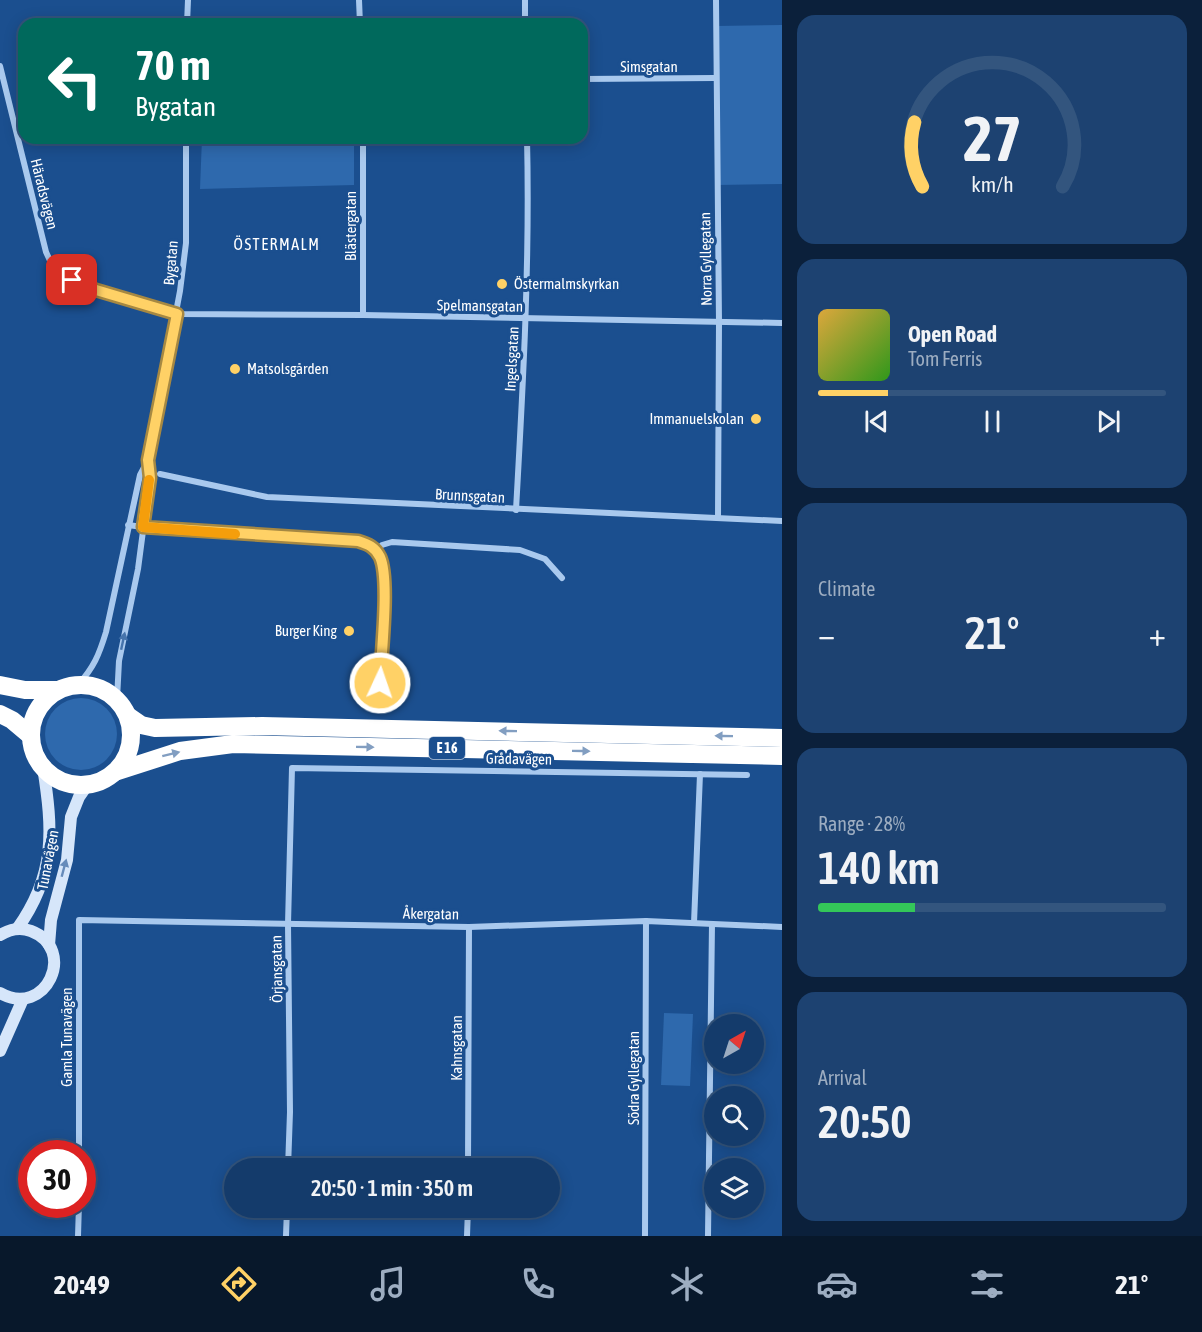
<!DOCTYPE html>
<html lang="en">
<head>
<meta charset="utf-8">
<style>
	body { margin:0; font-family:"Asap Condensed",sans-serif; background:#1d4271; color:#f1f3f6; height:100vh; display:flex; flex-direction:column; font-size:22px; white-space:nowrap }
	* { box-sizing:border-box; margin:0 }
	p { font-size:20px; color:#9dadc1 }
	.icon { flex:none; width:33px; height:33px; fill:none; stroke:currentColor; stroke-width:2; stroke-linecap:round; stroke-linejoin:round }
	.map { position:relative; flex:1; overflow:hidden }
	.details { display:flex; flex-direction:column; gap:15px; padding:15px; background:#0b203b; width:420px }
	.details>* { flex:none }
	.top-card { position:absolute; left:18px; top:18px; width:570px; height:126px; border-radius:18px; box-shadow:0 3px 15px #0003,0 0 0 2px #33557e; background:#00695c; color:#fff; overflow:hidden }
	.needle { width:39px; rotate:39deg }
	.tools { position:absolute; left:704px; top:1014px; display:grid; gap:12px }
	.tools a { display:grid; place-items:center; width:60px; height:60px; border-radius:50%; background:#143b6b; box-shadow:0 3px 15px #0003,0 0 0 2px #33557e; font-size:30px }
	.speed { position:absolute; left:18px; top:1140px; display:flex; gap:12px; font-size:30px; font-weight:700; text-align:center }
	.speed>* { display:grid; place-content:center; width:78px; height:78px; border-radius:50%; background:#143b6b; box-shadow:0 3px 15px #0003,0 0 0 2px #33557e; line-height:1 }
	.speed .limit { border:9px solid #d22; background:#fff; color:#111 }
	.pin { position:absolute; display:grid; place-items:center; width:51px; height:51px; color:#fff; margin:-26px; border-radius:12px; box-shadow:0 3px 9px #0006 }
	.me { position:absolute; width:66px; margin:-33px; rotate:3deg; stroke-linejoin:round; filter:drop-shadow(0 0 4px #0008) }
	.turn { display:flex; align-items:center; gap:21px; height:126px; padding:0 18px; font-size:27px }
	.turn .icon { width:78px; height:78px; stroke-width:2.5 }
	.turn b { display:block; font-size:42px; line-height:51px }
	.big { font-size:45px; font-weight:600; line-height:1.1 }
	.details .tile { flex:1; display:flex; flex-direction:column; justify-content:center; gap:9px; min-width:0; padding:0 21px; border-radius:18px; background:#1d4271 }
	.details .dial { align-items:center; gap:0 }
	.dial svg { height:156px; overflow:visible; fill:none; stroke:#33557e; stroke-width:7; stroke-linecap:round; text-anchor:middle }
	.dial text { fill:#f1f3f6; stroke:none }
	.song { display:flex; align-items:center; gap:18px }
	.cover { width:72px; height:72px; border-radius:9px; background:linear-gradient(135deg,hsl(40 70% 55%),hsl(110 70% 35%)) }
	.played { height:6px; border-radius:3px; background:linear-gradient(90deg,#ffd166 20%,#33557e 20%) }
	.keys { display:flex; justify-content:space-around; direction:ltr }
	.heat { display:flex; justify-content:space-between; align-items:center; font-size:33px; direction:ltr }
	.charge { height:9px; border-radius:4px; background:linear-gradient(90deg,#34c759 28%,#33557e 0) }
	.trip { position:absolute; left:224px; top:1158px; width:336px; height:60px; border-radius:30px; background:#143b6b; box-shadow:0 3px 15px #0003,0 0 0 2px #33557e; font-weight:600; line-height:60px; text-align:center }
	.menu { display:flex; height:96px; justify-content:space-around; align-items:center; background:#08182b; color:#9dadc1 }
	.menu .icon { width:42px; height:42px }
	.menu .on { color:#ffd166 }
	.menu b { font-size:27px; color:#f1f3f6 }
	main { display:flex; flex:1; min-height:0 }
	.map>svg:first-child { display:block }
</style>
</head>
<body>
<main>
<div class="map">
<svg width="782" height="1236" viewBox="0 0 782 1236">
	<rect width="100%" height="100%" fill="#1b4f8f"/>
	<g fill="#2e69ad">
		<path d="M782 25V184L717 185 716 26Z"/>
		<path d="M202 138H354V185L200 189Z"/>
		<circle cx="81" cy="734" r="36"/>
		<path d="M664 1013 693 1014 690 1086 661 1085Z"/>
	</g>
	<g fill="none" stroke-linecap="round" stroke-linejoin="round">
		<g stroke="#a9c9ee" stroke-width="6">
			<path d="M359 0 360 24"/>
			<path d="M525 0V24"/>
			<path d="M716 0 719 323 718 518"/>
			<path d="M187 24 188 0"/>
			<path d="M0 66 46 252 53 267 60 275 96 290 177 314 363 315 782 323"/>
			<path d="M582 79 715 78"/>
			<path d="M363 138V315"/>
			<path d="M160 474 267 497 782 521"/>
			<path d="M516 510C523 386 530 262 527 138"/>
			<path d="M128 525 157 529 358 541C366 544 372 546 377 553 392 575 381 654 380 683"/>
			<path d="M376 551 382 545 392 542 520 550 545 559 562 578"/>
			<path d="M78 685C94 667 99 655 106 632L140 475 148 460 180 291 186 243V138"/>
			<path d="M117 699 119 661 138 569 150 478 148 460"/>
			<path d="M694 923 700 774"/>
			<path d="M79 1154V920L469 927 646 921 782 927"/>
			<path d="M288 1168 290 1112 288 924 292 768 747 775"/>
			<path d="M468 1168 469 927"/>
			<path d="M78 1236 79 1204"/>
			<path d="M286 1236 287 1208"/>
			<path d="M467 1236 468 1208"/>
			<path d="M645 1236 646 921"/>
			<path d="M708 1236 712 924"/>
		</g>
		<g stroke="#d6e6fa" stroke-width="12">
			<path d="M17 929C56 875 53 830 43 767"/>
			<path d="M0 935C10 929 20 927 31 931 78 949 46 1019 0 993"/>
			<path d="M49 945 51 920 67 860 71 817 79 797 88 784"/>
			<path d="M0 1051 23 999"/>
		</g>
		<g stroke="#fff" stroke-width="18">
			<circle cx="81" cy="735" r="50"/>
			<path d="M0 685 25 690H57"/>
			<path d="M0 714 12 720 31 736"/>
			<path d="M128 716 141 725 155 728 262 726 782 738"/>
			<path d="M115 772 180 751 233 744 782 756"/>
		</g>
	</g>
	<defs><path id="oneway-solid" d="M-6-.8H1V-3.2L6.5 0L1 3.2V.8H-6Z" transform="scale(1.5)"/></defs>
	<use fill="#4674ac" href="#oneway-solid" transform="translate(123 641) rotate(-78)"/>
	<g fill="#829ec1">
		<use href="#oneway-solid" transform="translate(508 731) rotate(-179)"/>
		<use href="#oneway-solid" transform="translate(724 736) rotate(-179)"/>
		<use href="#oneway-solid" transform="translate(365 747) rotate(1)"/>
		<use href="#oneway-solid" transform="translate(581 751) rotate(1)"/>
		<use href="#oneway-solid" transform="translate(171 754) rotate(-14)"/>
	</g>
	<use fill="#668bba" href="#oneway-solid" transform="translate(64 868) rotate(-75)"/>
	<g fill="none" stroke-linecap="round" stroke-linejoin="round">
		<defs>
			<path id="route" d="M72 280 96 290 177 314 148 460 150 478 143 527 358 541C368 544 375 547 380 557 390 579 381 655 380 683"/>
		</defs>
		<use href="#route" stroke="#a68842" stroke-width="15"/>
		<use href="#route" stroke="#ffd166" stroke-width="10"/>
		<path stroke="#f59e0b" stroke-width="10" d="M149 480 143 527 235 534"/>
	</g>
	<g fill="#ffd166" stroke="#1b4f8f" stroke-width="2">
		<circle cx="502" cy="284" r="6"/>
		<circle cx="235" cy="369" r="6"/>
		<circle cx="756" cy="419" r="6"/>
		<circle cx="349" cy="631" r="6"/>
	</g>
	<g text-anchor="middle" stroke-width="6" stroke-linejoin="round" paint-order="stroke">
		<rect fill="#1b4f8f" stroke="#bbcadd" stroke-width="1.5" x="429" y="737" width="36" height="22" rx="4.5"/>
		<g font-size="14" font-weight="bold" fill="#fff">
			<text x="447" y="753">E 16</text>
		</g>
		<g font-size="15" fill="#fff" stroke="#1b4f8f">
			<text x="649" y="72">Simsgatan</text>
			<text transform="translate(44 194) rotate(76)" y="5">Häradsvägen</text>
			<text transform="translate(351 226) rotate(-90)" y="5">Blästergatan</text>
			<text transform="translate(706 259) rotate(-91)" y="5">Norra Gyllegatan</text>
			<text transform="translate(171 263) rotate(-85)" y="5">Bygatan</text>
			<text transform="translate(480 306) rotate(1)" y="5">Spelmansgatan</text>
			<text transform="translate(512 359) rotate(-87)" y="5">Ingelsgatan</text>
			<text transform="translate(470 496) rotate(3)" y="5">Brunnsgatan</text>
			<text transform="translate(519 759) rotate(1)" y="5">Grådavägen</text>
			<text transform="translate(48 860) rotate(-79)" y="5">Tunavägen</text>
			<text transform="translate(431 914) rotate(1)" y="5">Åkergatan</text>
			<text transform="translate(277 969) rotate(-91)" y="5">Örjansgatan</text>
			<text transform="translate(67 1037) rotate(-90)" y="5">Gamla Tunavägen</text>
			<text transform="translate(457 1048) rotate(-90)" y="5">Kahnsgatan</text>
			<text transform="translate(634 1078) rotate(-90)" y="5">Södra Gyllegatan</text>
		</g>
		<g font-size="15" fill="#fff" stroke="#1b4f8f" text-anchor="start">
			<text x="514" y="289">Östermalmskyrkan</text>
			<text x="247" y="374">Matsolsgården</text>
			<text x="744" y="424" text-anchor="end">Immanuelskolan</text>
			<text x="337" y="636" text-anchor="end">Burger King</text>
		</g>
		<g font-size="16" letter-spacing="1.5" fill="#fff" stroke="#1b4f8f">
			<text x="277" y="250">ÖSTERMALM</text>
		</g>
	</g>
</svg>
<div class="tools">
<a><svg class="needle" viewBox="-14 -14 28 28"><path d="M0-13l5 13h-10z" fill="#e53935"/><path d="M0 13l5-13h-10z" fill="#9dadc1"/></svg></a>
<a><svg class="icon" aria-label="search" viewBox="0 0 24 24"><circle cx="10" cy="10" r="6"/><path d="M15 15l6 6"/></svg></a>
<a><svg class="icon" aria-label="layers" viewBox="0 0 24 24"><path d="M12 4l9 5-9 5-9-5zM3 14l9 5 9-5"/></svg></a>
</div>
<div class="speed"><div class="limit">30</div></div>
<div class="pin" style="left:72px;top:280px;background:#d93025"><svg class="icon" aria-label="arrive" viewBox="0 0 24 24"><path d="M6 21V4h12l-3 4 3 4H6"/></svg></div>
<svg class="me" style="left:380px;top:683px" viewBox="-20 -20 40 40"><circle r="17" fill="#ffd166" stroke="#fff" stroke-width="3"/><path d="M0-11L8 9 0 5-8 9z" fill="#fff"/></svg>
<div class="trip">20:50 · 1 min · 350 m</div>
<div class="top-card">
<div class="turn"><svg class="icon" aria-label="left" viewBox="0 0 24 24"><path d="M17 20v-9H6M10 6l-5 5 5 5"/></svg><div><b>70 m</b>Bygatan</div></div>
</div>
</div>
<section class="details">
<div class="tile dial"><svg viewBox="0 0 100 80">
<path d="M14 69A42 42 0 1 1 86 69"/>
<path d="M14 69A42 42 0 0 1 10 36" stroke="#ffd166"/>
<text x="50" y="56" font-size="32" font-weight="700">27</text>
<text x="50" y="72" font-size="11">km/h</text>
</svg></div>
<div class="tile">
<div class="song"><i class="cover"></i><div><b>Open Road</b><p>Tom Ferris</p></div></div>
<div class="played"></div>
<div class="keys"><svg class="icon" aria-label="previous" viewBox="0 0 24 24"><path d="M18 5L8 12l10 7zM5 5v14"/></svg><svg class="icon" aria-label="pause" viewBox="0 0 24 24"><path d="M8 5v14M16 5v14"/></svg><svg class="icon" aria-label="next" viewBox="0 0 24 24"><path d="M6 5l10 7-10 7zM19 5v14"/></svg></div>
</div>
<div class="tile"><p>Climate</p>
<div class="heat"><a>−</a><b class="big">21°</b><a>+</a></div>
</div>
<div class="tile"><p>Range · 28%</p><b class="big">140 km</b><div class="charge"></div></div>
<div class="tile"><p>Arrival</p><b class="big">20:50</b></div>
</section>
</main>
<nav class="menu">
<b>20:49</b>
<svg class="icon on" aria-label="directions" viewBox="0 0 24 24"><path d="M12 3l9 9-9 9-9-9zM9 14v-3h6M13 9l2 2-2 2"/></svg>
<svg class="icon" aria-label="music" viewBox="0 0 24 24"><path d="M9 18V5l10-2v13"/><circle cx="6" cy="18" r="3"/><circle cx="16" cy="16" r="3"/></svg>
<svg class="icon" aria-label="phone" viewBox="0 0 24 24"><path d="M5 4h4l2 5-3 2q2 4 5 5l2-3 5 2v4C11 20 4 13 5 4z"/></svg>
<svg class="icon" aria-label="climate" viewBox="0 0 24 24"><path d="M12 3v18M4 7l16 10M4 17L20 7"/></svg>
<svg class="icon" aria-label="car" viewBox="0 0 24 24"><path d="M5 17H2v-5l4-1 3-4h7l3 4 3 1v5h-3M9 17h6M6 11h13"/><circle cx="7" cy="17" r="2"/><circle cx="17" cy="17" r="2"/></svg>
<svg class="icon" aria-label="filters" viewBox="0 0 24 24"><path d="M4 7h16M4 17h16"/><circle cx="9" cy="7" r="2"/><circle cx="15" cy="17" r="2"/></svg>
<b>21°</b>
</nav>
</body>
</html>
